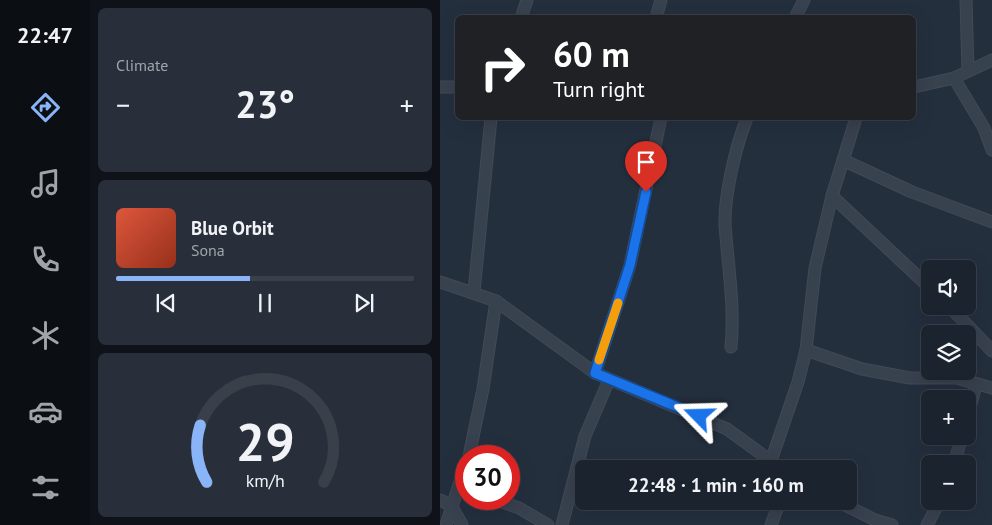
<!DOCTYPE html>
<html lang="en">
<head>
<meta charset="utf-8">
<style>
	body { margin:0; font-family:"PT Sans",sans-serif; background:#282f3a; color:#f1f3f6; height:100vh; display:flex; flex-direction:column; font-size:19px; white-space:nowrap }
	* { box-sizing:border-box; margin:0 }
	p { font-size:16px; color:#a0a4aa }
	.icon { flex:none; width:28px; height:28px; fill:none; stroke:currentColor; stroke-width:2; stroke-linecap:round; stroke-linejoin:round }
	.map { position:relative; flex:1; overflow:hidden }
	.side { display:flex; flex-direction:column; gap:8px; padding:8px; background:#0f1319; width:350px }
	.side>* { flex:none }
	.hud { position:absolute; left:15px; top:15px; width:461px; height:105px; border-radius:8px; box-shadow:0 5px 20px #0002,0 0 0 1px #39404a; background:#202124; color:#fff; overflow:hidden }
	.buttons { position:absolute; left:481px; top:260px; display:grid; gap:10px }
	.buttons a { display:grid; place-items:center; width:55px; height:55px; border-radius:8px; background:#1b232e; box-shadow:0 5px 20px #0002,0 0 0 1px #39404a; font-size:25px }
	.speed { position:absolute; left:15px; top:445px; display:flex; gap:10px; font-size:25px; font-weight:700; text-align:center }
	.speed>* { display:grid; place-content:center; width:65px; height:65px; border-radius:50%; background:#1b232e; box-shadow:0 5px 20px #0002,0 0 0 1px #39404a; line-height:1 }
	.speed .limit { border:8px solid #d22; background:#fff; color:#111 }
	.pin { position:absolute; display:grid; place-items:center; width:42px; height:42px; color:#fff; margin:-51px -21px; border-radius:50% 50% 50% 0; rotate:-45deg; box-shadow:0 0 5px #0007 }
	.pin .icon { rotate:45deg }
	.me { position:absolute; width:55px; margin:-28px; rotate:292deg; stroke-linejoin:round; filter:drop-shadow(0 0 4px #0008) }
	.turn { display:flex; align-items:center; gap:18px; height:105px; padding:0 15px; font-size:22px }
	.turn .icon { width:65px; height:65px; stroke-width:2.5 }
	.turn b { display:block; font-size:35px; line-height:42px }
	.big { font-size:38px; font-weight:700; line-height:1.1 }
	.side .widget { flex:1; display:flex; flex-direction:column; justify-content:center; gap:8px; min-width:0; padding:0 18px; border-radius:8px; background:#282f3a }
	.side .dial { align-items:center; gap:0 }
	.dial svg { height:130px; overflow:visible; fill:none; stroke:#39404a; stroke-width:7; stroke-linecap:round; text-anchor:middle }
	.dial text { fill:#f1f3f6; stroke:none }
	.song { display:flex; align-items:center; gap:15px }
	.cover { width:60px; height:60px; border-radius:8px; background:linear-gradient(135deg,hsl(10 70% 55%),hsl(10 70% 35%)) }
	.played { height:5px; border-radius:2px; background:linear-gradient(90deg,#8ab4f8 45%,#39404a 45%) }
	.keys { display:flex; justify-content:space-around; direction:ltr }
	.heat { display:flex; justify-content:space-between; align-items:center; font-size:28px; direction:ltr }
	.trip { position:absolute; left:135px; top:460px; width:282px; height:50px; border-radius:8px; background:#1b232e; box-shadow:0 5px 20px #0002,0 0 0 1px #39404a; font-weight:700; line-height:50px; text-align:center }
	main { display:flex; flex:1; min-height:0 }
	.tab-bar { display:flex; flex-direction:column; width:90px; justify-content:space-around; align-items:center; background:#0b0e12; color:#a0a4aa }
	.tab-bar .icon { width:35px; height:35px }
	.tab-bar .on { color:#8ab4f8 }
	.tab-bar b { font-size:22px; color:#f1f3f6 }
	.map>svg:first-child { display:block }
</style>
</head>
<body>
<main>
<nav class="tab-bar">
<b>22:47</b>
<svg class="icon on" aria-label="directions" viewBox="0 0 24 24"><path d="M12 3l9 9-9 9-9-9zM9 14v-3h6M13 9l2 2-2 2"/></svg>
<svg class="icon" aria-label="music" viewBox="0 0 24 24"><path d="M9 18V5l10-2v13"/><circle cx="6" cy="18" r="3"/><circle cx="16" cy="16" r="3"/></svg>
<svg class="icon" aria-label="phone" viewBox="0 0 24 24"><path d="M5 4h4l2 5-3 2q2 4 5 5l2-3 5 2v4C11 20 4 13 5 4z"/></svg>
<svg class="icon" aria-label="climate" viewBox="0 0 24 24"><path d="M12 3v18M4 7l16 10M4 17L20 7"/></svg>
<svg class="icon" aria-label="car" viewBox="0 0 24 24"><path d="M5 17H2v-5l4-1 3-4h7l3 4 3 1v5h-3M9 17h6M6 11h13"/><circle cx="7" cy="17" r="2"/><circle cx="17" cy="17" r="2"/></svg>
<svg class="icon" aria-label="filters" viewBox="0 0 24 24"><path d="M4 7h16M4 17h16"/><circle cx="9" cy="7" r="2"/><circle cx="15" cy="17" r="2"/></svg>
</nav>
<section class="side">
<div class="widget"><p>Climate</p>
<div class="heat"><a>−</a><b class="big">23°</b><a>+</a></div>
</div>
<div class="widget">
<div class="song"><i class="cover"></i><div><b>Blue Orbit</b><p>Sona</p></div></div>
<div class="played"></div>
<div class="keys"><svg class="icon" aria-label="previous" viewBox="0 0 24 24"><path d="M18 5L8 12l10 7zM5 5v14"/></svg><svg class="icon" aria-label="pause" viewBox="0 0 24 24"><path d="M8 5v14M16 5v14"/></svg><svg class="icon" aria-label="next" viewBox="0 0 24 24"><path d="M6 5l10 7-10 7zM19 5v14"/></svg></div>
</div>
<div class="widget dial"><svg viewBox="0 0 100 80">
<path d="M14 69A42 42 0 1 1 86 69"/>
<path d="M14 69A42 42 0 0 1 10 34" stroke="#8ab4f8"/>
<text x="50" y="56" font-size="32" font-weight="700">29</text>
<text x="50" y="72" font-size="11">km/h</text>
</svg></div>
</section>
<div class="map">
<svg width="552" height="525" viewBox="0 0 552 525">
	<rect width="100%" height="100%" fill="#242f3e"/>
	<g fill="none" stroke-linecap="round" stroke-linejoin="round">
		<defs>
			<g id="minor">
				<path d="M526 0 528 71"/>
				<path d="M81 18 87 0"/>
				<path d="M216 18 221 0"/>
				<path d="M355 18 364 0"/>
				<path d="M514 78 544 128 552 150"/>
				<path d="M0 87H18"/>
				<path d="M474 87 514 78 552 60"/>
				<path d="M403 160 472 192 552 222"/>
				<path d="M392 196 490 288"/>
				<path d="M0 282 56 301 155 373 287 429 331 461 339 469"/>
				<path d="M34 292 51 118"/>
				<path d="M509 306 552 351"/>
				<path d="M291 347C295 306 288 266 285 225 284 196 296 145 307 118"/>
				<path d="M366 350 422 369 470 378H516L552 388"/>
				<path d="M155 373 190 265 221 118"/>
				<path d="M528 415 536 385"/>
				<path d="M29 456 43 389 56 301"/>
				<path d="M331 461 358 382 366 350 375 268 392 196 416 118"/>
				<path d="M514 464 522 436"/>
				<path d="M54 499 79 508 108 525"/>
				<path d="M0 500 11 505 22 525"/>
				<path d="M397 501 435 520 452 525"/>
				<path d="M6 525 26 463"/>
				<path d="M122 525 145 436 169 380"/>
				<path d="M331 525 340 501"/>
				<path d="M487 525 500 501"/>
			</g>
		</defs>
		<use href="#minor" stroke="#414a57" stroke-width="13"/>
		<use href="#minor" stroke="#38414e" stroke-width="11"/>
	</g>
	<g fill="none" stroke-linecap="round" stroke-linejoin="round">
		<defs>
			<path id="route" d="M206 192 190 265 155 373 259 416"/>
		</defs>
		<use href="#route" stroke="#114b97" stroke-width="12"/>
		<use href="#route" stroke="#1a73e8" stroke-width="9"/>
		<path stroke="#f59e0b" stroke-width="9" d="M159 360 178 303"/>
	</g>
</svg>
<div class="buttons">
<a><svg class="icon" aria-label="sound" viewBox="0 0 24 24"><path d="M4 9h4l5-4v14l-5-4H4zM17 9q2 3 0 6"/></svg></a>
<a><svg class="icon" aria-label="layers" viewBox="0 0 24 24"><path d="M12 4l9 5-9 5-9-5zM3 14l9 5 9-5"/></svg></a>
<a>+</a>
<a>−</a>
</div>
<div class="speed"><div class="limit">30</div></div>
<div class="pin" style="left:206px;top:192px;background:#d93025"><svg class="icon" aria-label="arrive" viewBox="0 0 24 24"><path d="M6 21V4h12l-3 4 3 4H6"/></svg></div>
<svg class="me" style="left:259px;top:416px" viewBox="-20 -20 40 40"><path d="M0-17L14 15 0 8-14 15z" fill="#1a73e8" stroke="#fff" stroke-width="4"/></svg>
<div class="trip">22:48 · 1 min · 160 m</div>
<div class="hud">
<div class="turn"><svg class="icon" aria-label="right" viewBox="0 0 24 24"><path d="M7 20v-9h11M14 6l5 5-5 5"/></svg><div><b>60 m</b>Turn right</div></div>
</div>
</div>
</main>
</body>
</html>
